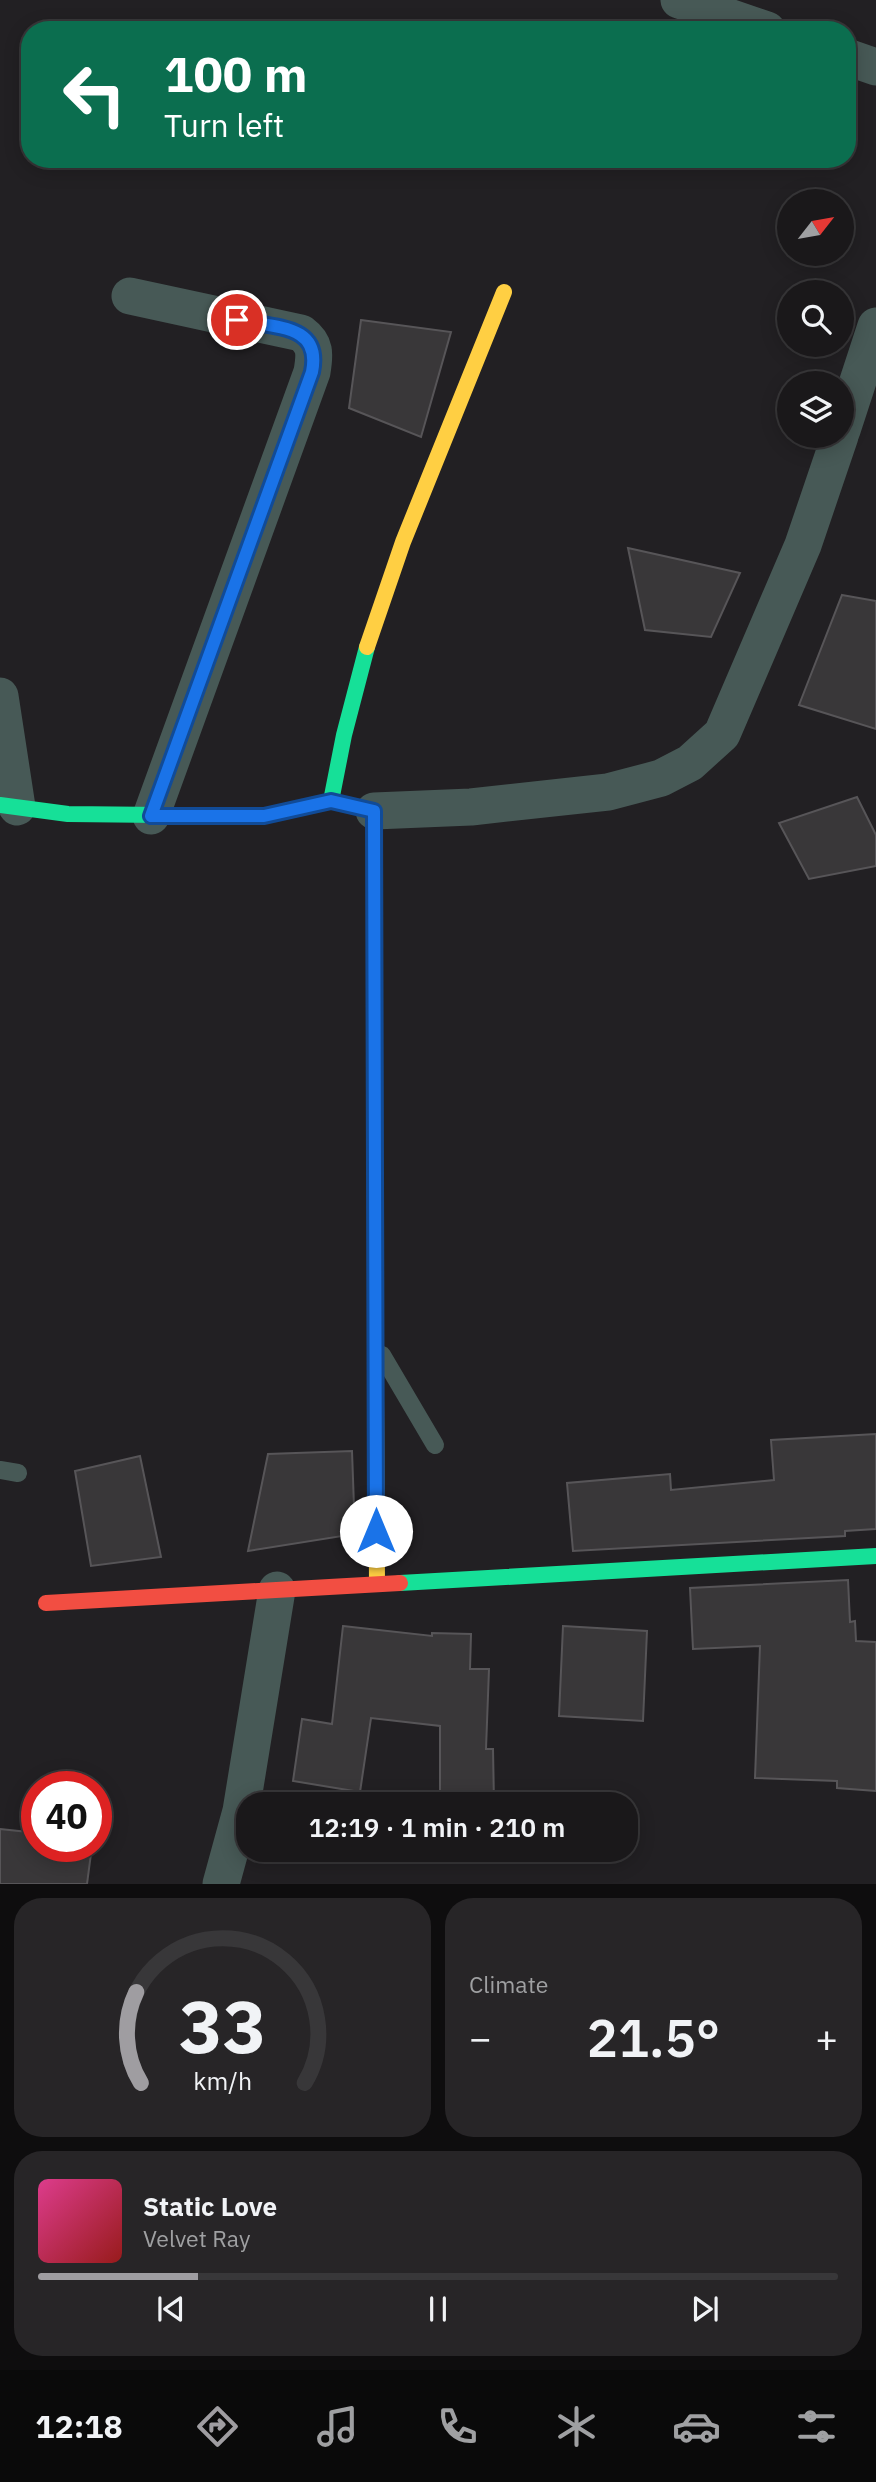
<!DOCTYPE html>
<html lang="en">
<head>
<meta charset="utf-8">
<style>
	body { margin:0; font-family:"IBM Plex Sans",sans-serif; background:#272527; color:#f1f3f6; height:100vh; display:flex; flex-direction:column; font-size:26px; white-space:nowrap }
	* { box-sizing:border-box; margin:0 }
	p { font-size:23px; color:#9fa0a2 }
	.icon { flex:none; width:38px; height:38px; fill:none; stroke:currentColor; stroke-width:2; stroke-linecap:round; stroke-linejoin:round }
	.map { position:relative; height:1884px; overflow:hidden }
	.sheet { display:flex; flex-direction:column; gap:14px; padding:14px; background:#0e0d0e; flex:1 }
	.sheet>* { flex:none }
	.banner { position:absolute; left:21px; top:21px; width:835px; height:147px; border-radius:28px; box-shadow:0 4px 18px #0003,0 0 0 2px #383739; background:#0b6e4f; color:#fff; overflow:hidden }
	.needle { width:46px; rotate:59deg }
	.fabs { position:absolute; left:777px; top:189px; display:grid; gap:14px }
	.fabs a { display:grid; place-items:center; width:77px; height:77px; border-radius:50%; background:#1a181a; box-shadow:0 4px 18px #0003,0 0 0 2px #383739; font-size:35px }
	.speed { position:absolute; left:21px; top:1771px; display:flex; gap:14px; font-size:35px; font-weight:700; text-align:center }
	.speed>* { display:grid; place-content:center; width:91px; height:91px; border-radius:50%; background:#1a181a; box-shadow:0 4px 18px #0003,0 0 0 2px #383739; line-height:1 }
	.speed .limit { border:10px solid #d22; background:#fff; color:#111 }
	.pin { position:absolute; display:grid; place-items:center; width:60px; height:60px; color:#fff; margin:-30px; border:4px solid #fff; border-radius:50%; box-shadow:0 2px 7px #0007 }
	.me { position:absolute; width:77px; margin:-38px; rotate:0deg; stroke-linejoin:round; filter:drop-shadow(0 0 5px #0008) }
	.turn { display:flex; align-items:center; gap:24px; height:147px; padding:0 28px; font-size:32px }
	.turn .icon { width:91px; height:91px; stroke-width:2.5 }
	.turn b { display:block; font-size:49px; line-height:60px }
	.big { font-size:52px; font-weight:600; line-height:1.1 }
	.sheet .tile { flex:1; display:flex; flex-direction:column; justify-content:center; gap:10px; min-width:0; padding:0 24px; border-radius:28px; background:#272527 }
	.sheet .dial { align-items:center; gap:0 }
	.dial svg { height:182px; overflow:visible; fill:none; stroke:#383739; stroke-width:7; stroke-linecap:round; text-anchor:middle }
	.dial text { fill:#f1f3f6; stroke:none }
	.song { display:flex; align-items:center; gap:21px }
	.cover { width:84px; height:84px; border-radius:10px; background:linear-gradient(135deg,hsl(330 70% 55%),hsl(0 70% 35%)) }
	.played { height:7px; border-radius:4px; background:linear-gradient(90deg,#9f9da1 20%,#383739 20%) }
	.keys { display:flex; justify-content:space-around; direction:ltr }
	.heat { display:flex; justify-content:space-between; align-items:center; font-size:38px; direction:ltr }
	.sheet .tiles { flex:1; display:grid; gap:14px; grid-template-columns:1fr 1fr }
	.tile:last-child { grid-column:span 2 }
	.trip { position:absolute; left:236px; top:1792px; width:402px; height:70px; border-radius:28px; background:#1a181a; box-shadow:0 4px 18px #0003,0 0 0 2px #383739; font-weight:600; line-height:70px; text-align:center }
	.dock { display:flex; height:112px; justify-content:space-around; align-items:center; background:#0a0a0a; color:#9fa0a2 }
	.dock .icon { width:49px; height:49px }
	.dock .active { color:#9f9da1 }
	.dock b { font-size:32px; color:#f1f3f6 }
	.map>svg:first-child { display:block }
</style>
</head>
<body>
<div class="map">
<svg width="876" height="1884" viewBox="0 0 876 1884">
	<rect width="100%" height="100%" fill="#222023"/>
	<g fill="#393739" stroke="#575558" stroke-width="2">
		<path d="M361 320 451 332 421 437 349 408Z"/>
		<path d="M628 548 740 573 711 637 645 630Z"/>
		<path d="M842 595 876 601V729L799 705Z"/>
		<path d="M857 797 876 835V866L809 879 779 823Z"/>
		<path d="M876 1434V1529L845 1531V1536L573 1551 567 1483 670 1474 671 1490 774 1480 771 1440Z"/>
		<path d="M352 1451 355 1534 248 1551 268 1454Z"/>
		<path d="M140 1456 161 1557 91 1566 75 1471Z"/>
		<path d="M848 1580 850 1622 855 1621 856 1641 876 1642V1791L837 1788V1781L755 1778 760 1646 693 1649 690 1588Z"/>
		<path d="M343 1626 432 1636V1633L471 1634 470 1669H489L486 1749H493L494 1803H440V1726L371 1718 360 1792 293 1781 302 1719 332 1724Z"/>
		<path d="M563 1626 647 1631 643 1721 559 1716Z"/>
		<path d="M0 1829 37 1833V1846H92L87 1884H0Z"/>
	</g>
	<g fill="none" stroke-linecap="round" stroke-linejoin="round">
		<g stroke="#475956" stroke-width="18">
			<path d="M382 1355 435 1445"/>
			<path d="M0 1470 18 1473"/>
		</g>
		<g stroke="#475956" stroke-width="37">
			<path d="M679 0 767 30"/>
			<path d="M847 57 876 67"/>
			<path d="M130 296 301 333C316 344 315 354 312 372L151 816"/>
			<path d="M842 430 876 326"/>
			<path d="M0 696 17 807"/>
			<path d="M374 811 471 807 608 792 661 778 690 763 722 734 803 545 840 436"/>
			<path d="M221 1884 241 1811 277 1590"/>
		</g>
		<g stroke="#16e098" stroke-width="16">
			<path d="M331 801 374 811 375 1165"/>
			<path d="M0 805 68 814 264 816 331 801 344 735 367 647"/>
			<path d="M400 1583 876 1556"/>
		</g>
		<g stroke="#ffcf43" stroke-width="16">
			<path d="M367 647 403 542 504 292"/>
			<path d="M376 1397 377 1584"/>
		</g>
		<g stroke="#f24e42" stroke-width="16">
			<path d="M375 1165 376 1397"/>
			<path d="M46 1603 400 1583"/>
		</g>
	</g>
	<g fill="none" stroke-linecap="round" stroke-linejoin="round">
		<defs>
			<path id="route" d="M237 320C273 328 322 323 312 372L151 816H264L331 801 374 811 376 1531"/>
		</defs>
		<use href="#route" stroke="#114b97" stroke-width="18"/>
		<use href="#route" stroke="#1a73e8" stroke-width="12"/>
	</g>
</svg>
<div class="fabs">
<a><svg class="needle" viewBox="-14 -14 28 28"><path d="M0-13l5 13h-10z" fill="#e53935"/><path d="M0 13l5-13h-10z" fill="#9fa0a2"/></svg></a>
<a><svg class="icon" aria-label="search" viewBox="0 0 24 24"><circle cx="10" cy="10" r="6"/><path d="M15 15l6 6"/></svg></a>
<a><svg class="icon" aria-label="layers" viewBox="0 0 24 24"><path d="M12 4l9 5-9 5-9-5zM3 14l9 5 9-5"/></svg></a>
</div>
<div class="speed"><div class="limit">40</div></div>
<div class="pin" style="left:237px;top:320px;background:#d93025"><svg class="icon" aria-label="arrive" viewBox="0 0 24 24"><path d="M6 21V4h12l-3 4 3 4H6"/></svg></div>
<svg class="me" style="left:376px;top:1531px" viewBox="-20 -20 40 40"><circle r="19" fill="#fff"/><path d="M0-13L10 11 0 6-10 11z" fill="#1a73e8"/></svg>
<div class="trip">12:19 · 1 min · 210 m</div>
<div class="banner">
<div class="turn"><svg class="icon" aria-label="left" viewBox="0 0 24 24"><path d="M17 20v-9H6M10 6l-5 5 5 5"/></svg><div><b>100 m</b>Turn left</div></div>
</div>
</div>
<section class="sheet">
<div class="tiles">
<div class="tile dial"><svg viewBox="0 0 100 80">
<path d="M14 69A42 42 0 1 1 86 69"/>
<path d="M14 69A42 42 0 0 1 12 29" stroke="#9f9da1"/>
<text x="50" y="56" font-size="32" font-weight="700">33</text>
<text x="50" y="72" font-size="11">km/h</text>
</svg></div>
<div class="tile"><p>Climate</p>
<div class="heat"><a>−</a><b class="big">21.5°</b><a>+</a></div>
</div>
<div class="tile">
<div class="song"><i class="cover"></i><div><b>Static Love</b><p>Velvet Ray</p></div></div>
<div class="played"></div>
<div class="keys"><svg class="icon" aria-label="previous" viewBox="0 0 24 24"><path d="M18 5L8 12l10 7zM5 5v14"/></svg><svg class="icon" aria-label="pause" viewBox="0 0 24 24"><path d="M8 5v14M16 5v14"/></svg><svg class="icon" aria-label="next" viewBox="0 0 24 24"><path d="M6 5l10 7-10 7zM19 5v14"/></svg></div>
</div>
</div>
</section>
<nav class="dock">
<b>12:18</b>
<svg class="icon active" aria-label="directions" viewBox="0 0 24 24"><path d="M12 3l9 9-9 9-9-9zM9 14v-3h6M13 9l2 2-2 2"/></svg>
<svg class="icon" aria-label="music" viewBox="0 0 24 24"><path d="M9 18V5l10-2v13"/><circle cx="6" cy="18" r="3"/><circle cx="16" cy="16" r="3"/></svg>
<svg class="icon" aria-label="phone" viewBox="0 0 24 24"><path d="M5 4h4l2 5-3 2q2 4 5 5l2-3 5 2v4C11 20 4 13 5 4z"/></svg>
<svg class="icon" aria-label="climate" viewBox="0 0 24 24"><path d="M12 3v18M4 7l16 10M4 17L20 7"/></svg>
<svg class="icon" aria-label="car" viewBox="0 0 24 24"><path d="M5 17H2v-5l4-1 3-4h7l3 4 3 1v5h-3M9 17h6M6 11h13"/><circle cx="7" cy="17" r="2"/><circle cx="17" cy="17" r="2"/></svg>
<svg class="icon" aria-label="filters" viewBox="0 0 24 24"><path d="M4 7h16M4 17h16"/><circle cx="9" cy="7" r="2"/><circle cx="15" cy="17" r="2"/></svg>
</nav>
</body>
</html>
